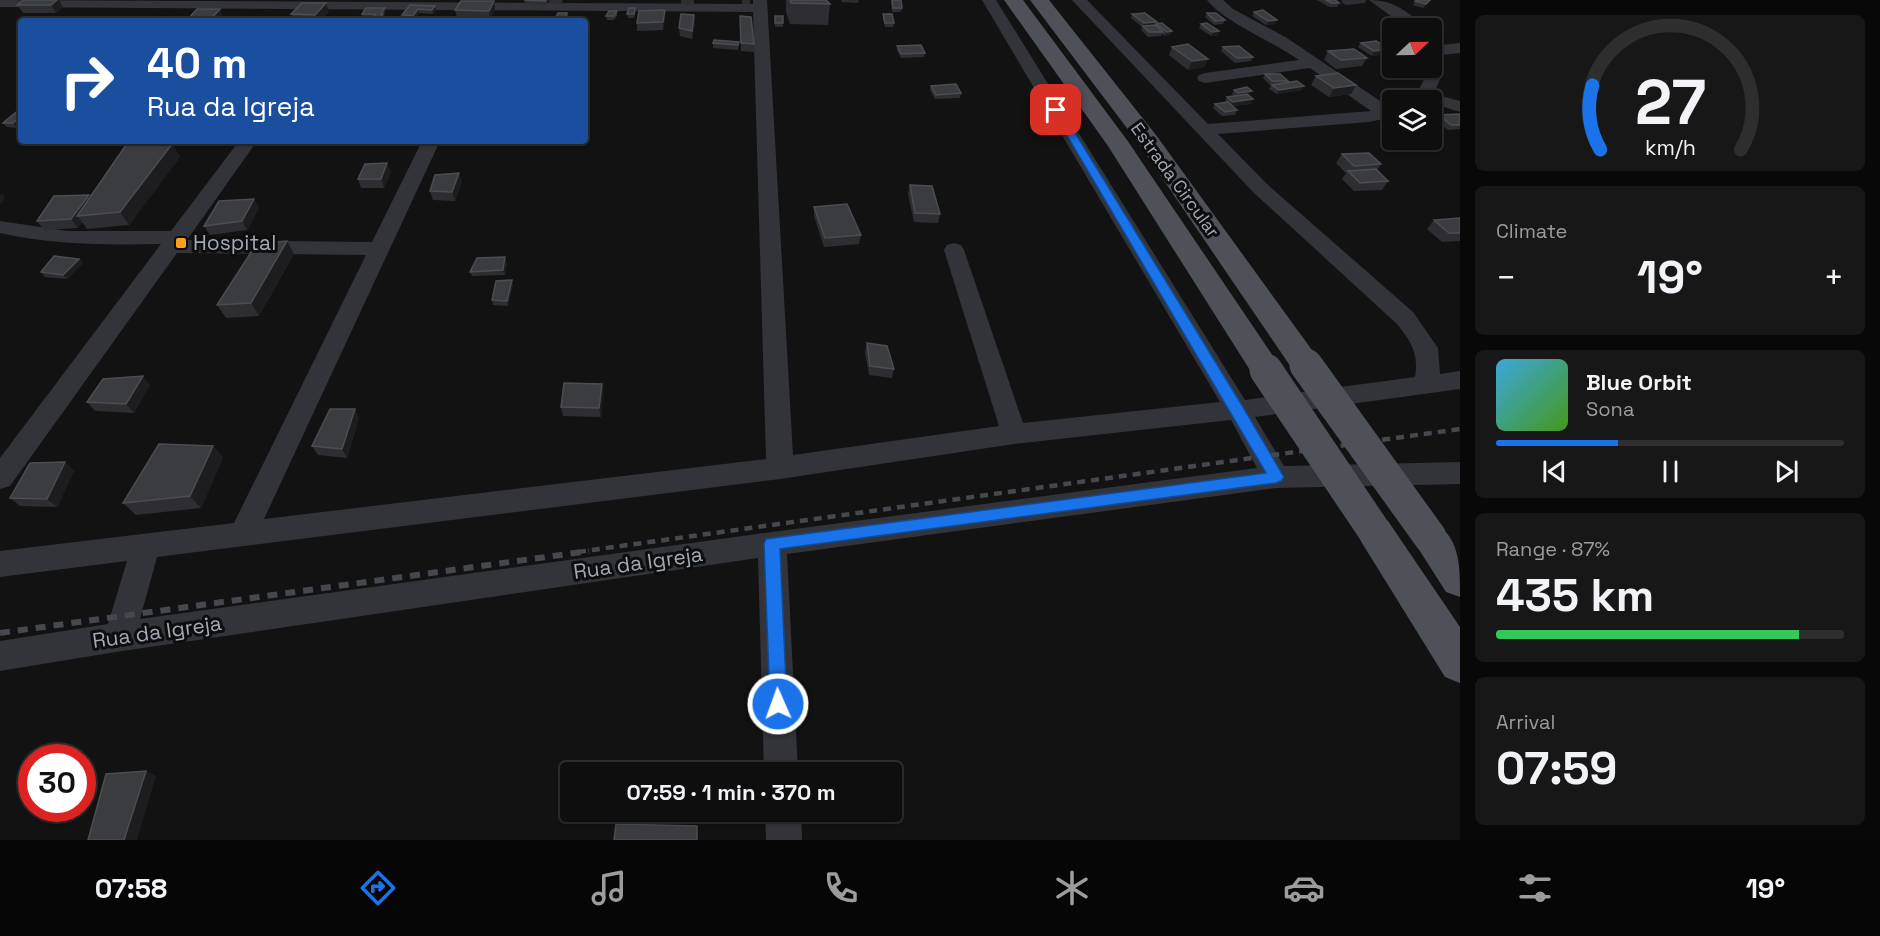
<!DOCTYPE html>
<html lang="en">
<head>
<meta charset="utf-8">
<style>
	body { margin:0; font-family:"Space Grotesk",sans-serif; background:#171717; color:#f1f3f6; height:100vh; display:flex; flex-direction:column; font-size:22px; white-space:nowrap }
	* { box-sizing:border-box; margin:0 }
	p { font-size:20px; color:#9b9c9e }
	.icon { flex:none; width:33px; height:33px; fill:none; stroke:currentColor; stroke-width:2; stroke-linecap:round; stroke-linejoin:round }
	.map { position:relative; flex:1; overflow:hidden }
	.drawer { display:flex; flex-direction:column; gap:15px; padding:15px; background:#080808; width:420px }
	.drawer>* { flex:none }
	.guide { position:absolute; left:18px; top:18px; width:570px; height:126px; border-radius:6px; box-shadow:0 2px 4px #0004,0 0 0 2px #2e2e2e; background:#1a4fa0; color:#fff; overflow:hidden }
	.needle { width:39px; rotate:68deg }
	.fabs { position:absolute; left:1382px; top:18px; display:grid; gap:12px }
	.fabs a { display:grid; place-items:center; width:60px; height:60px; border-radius:6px; background:#0e0e0e; box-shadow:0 2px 4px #0004,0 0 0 2px #2e2e2e; font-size:30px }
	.speed { position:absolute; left:18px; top:744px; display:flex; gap:12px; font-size:30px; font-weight:700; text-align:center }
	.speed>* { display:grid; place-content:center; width:78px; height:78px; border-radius:50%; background:#0e0e0e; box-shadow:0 2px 4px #0004,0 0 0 2px #2e2e2e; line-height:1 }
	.speed .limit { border:9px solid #d22; background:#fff; color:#111 }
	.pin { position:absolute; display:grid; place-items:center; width:51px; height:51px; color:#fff; margin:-26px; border-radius:12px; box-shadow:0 3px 9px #0006 }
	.me { position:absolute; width:66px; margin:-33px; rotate:358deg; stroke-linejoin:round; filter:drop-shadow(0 0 4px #0008) }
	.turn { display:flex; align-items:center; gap:21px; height:126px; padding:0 30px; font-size:27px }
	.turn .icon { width:78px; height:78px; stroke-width:2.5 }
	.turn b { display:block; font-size:42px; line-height:51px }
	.big { font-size:45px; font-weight:800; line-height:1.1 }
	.drawer .card { flex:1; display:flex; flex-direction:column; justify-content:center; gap:9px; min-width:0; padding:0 21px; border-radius:9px; background:#171717 }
	.drawer .dial { align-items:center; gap:0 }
	.dial svg { height:156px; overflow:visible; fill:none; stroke:#2e2e2e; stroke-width:7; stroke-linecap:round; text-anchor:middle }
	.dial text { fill:#f1f3f6; stroke:none }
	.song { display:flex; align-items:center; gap:18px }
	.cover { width:72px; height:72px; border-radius:9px; background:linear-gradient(135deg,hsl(200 70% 55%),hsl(100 70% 35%)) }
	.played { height:6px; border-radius:3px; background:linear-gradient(90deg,#1a73e8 35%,#2e2e2e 35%) }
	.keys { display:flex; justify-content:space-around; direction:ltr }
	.heat { display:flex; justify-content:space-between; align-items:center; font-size:33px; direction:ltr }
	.charge { height:9px; border-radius:4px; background:linear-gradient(90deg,#34c759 87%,#2e2e2e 0) }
	.trip { position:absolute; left:560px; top:762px; width:342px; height:60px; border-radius:6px; background:#0e0e0e; box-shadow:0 2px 4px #0004,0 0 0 2px #2e2e2e; font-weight:800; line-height:60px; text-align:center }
	.tab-bar { display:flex; height:96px; justify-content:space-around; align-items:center; background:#060606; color:#9b9c9e }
	.tab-bar .icon { width:42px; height:42px }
	.tab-bar .selected { color:#1a73e8 }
	.tab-bar b { font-size:27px; color:#f1f3f6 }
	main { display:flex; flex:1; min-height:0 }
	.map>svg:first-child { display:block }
</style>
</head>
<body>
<main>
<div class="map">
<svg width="1460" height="840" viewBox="0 0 1460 840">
	<rect width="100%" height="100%" fill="#121213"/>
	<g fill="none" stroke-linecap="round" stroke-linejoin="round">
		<g fill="#323439" fill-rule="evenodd">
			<path d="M0 0 753 4V0H767L793 455 999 426 944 250 947 245 954 243 961 245 964 250 1023 423 1220 402 982 0H996L1245 400 1415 377C1419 354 1411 341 1397 324L1253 192 1072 0H1087L1208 124 1371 111 1310 68 1205 83 1199 81 1197 78 1199 75 1205 73 1299 60C1274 42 1224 22 1207 0H1223L1233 9 1287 38 1389 107H1392V117L1369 122 1218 134 1267 184 1413 312 1438 348 1440 374 1460 371V389L1255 417 1284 466 1460 462V484L1276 488 787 554 798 772H764L758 558 122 651 0 671V641L108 624 127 561 0 577V551L234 523 366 255 177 253 10 486 0 489V458L161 244C107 245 54 245 0 233V221L67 231H171L239 141H257L187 240 372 242 422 141H440L264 519 766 459 753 12 0 7ZM1231 420 1257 468 772 532 140 619 157 557 780 479 1014 444Z"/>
			<path d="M1369 0C1391 0 1409 10 1423 28H1407Z"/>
			<path d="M1460 43V53L1431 56V46Z"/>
			<path d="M1431 57 1439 62 1441 77 1432 98 1445 97 1460 101V112L1444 107 1431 108V100H1414L1425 77 1424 68H1431Z"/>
			<path d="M765 812H801L802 840H766Z"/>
		</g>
		<g fill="#4e5158" fill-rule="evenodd">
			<path d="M1004 0H1023L1127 140 1277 362 1282 370 1277 378 1266 381 1255 378 1108 146Z"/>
			<path d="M1030 0H1049L1156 135 1317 357 1322 365 1317 373 1306 376 1295 373 1139 144Z"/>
			<path d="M1375 516 1388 521 1460 627V683L1445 677 1362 543 1357 532 1362 521Z"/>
			<path d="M1430 521C1460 534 1460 565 1460 597L1446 592 1411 537 1417 526Z"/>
		</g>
		<path stroke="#45484e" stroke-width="4.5" stroke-dasharray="8 6" stroke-linecap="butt" d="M578 552 1460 429"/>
		<path stroke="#45484e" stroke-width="6" stroke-dasharray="10 8" stroke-linecap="butt" d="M0 633 589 551"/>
		<g stroke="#4e5158" stroke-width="33">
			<path d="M1306 365 1430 537"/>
			<path d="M1266 370 1375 532"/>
		</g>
	</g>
	<g fill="#2e2e32">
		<path d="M24 0 63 7 56 13H23L17 5Z"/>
		<path d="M524 0H548L546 5 525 4Z"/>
		<path d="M549 0H563L561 4 549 3Z"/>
		<path d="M681 0H694V5L681 4Z"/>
		<rect x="742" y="0" width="8" height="4"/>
		<path d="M786 0H826L830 4 828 25 790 24 786 12Z"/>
		<path d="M841 0H859L858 3 842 2Z"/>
		<path d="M891 0 902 8 901 12H892Z"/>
		<path d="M1317 0H1335L1339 3 1337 7H1329Z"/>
		<path d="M1342 0H1366L1365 3 1346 5 1341 2Z"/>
		<path d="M1416 0H1431L1423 8 1413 5Z"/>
		<path d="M494 1 495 9 490 19 457 18 455 10Z"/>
		<path d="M410 5 436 10 433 14 419 13 415 20 404 19 402 15Z"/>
		<path d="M385 8 386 12 384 16V19L413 20 414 21H371L372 18H363L362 14Z"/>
		<path d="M665 10V19L663 30 637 31V23Z"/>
		<path d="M329 11 320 21H294L291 14Z"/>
		<path d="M617 11V16L614 20H607L606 16Z"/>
		<path d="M636 12 634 18H628L627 14Z"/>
		<path d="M1254 12 1275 24 1266 25 1252 16Z"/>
		<path d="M567 13 568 17 566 21H556V17Z"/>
		<path d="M1207 13 1225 20 1223 24 1214 25 1205 17Z"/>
		<path d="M883 14 894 23 893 27H885L883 18Z"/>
		<path d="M1132 14 1157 22 1155 25 1156 24 1172 31 1170 35 1165 36 1162 34 1161 36 1148 37 1141 30 1142 27 1131 18Z"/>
		<path d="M694 15 695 24 692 39 680 36 679 28Z"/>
		<path d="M740 16 754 44V52L741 51Z"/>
		<rect x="775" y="16" width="8" height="11"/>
		<path d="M1201 24 1219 31 1217 36H1211L1199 28Z"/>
		<path d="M739 42 738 50 713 48V43Z"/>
		<path d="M1361 43 1387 54 1372 56 1358 47Z"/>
		<path d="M897 46 925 53 924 57 901 58 897 50Z"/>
		<path d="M1172 47 1208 59 1204 67 1188 70 1169 55Z"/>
		<path d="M1223 47 1253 57 1251 61 1235 63 1221 51Z"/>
		<path d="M1328 51 1367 58 1362 66 1336 69 1324 60Z"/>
		<path d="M1393 68H1412L1409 71 1402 75 1391 71Z"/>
		<path d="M1265 74 1288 81V82L1302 90 1277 94 1269 89 1271 86 1263 78Z"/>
		<path d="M1316 76 1351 94 1329 97 1311 85Z"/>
		<path d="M931 86 961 93 960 98 935 99 930 90Z"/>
		<path d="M1234 90 1252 91 1249 95H1248L1253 99 1251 104 1232 106 1237 110 1235 115 1222 116 1213 108 1215 104 1226 102 1225 101 1227 97 1234 96 1232 94Z"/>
		<path d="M21 108 17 128 7 127 3 123Z"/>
		<path d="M1460 114V129L1448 130 1435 120 1439 115Z"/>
		<path d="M128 141H174L172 144 180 157 129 225 87 229 82 222 78 228 44 230 37 221 90 197 131 145Z"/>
		<path d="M1342 154 1381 164 1377 170 1388 181 1382 190 1354 191 1342 179 1346 173 1336 163Z"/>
		<path d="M391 172 384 188H361L358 179Z"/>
		<path d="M462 182 455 201 433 200 430 191Z"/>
		<path d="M910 185 940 214 938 223 914 222 908 194Z"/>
		<path d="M254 199 259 208 247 230 210 235 204 226Z"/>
		<path d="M814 207 861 235 859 244 824 247 814 216Z"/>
		<path d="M1460 218V241L1442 242 1427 229 1434 220Z"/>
		<path d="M294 254 259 316 226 318 217 305Z"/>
		<path d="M79 259 83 263 67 279 45 277 41 272Z"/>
		<path d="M507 262 505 275 472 276 470 272Z"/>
		<path d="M513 284 508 306 493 305 492 300Z"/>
		<path d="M867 343 894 369 892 378 869 375 865 352Z"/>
		<path d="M602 384 603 393 601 417 563 416 561 407Z"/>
		<path d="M150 385 134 413 95 411 87 402Z"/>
		<path d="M359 418 347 458 318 455 312 446Z"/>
		<path d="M213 446 223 458 201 508 136 515 123 503Z"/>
		<path d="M65 462 74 471 57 507 20 506 10 498Z"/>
	</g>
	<g fill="#1d1d20">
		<path d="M57 0H59L63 7 56 13 51 5Z"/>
		<path d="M494 1 495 9 490 19 489 11Z"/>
		<path d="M326 3 329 11 320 21H318L315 15Z"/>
		<path d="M435 6 436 10 433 14 432 10Z"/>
		<path d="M385 8 386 12 384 16 385 19 383 21H379L381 14Z"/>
		<path d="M220 9 223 17 220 21H209Z"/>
		<path d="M418 9 419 13 415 20 413 16Z"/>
		<path d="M665 10V19L663 30V22Z"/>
		<path d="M694 15 695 24 692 39V31Z"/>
		<path d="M1277 20 1275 24 1266 25 1268 21Z"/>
		<path d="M1157 22 1155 26H1143L1144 23Z"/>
		<path d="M1172 31 1170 35 1165 36 1167 32Z"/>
		<path d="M1219 31 1217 36H1211L1212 32Z"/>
		<path d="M1390 49 1387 54 1372 56 1374 51Z"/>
		<path d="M1208 59 1204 67 1188 70 1192 61Z"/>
		<path d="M1412 68 1409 71 1402 75 1405 71Z"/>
		<path d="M1356 85 1351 94 1329 97 1334 88Z"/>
		<path d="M1304 86 1302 90 1277 94 1279 90Z"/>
		<path d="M1252 91 1249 95 1236 98 1238 93Z"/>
		<path d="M1253 99 1251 104 1231 106 1233 102Z"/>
		<path d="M21 116V124L17 128 13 123Z"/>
		<path d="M164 141H174L168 148Z"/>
		<path d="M172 144 180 157 129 225 120 212Z"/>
		<path d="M387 163 391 172 384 188 381 179Z"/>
		<path d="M459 173 462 182 455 201 452 192Z"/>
		<path d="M2 193 5 198 0 205V195Z"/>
		<path d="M89 195 95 203 77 216 82 222 78 228 71 219Z"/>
		<path d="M254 199 259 208 247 230 242 221Z"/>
		<path d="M287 241 294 254 259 316 251 303Z"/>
		<path d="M505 257 507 262 505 275 503 270Z"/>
		<path d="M79 259 83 263 67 279 63 275Z"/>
		<path d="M512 280 513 284 508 306 507 301Z"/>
		<path d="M143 376 150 385 134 413 126 404Z"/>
		<path d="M602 384 603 393 601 417 599 408Z"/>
		<path d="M355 409 359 418 347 458 342 449Z"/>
		<path d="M213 446 223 458 201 508 190 496Z"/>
		<path d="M65 462 74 471 57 507 47 499Z"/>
		<path d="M146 771 156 776 137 840H124Z"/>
	</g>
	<g fill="#3a3c40" stroke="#4a4d52" stroke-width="1.5">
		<path d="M24 0H57L51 5H17Z"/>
		<path d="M524 0H546L545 1Z"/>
		<path d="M790 0H826L830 4 791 3Z"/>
		<path d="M892 0H901L902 8H893Z"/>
		<path d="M1326 0H1335L1339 3H1331Z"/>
		<path d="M1416 0H1430L1426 4 1415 1Z"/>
		<path d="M461 1H494L489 11 455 10Z"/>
		<path d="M302 3H326L315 15 291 14Z"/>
		<path d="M410 5 435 6 432 10 418 9 413 16 402 15Z"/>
		<path d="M366 8H385L381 14H383L380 19H377L376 21H371L375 14H362Z"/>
		<path d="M629 8H635L634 14H627Z"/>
		<path d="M197 9H220L209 21H186Z"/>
		<path d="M665 10 663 22 637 23 639 11Z"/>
		<path d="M1263 10 1277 20 1268 21 1254 12Z"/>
		<path d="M609 11H617L614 16H606Z"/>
		<path d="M558 13H567L566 17H556Z"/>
		<path d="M1145 13 1157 22 1144 23 1132 14Z"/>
		<path d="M1207 13H1216L1225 20 1215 21Z"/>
		<path d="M681 14 694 15 692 31 679 28Z"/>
		<path d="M883 14H892L894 23H885Z"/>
		<path d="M740 16 751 17 754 44 741 43Z"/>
		<rect x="775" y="16" width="8" height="7"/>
		<path d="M377 19 413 20 412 21H376Z"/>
		<path d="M1162 23 1172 31 1167 32 1156 24Z"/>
		<path d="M1207 23 1219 31 1212 32 1201 24Z"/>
		<path d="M1156 25 1163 32H1149L1143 26Z"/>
		<path d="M714 40 739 42 738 45 713 43Z"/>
		<path d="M1376 41 1390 49 1374 51 1361 43Z"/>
		<path d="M1188 44 1208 59 1192 61 1172 47Z"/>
		<path d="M921 45 925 53 901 54 897 46Z"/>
		<path d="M1239 46 1253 57 1237 58 1223 47Z"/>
		<path d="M1354 49 1367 58 1341 60 1328 51Z"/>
		<path d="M1395 68H1411L1405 71Z"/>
		<path d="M1338 73 1356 85 1334 88 1316 76Z"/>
		<path d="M1265 74H1280L1288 81H1272Z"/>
		<path d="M1297 81 1304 86 1279 90 1272 85Z"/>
		<path d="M956 84 961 93 936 95 931 86Z"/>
		<path d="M1247 87 1252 91 1238 93 1234 90Z"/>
		<path d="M1247 94 1253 99 1233 102 1227 97Z"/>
		<path d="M1228 102 1237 110 1225 112 1215 104Z"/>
		<path d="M21 108V116L13 123H3Z"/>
		<path d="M1460 114V125H1451L1439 115Z"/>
		<path d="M172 144 120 212 77 216 126 145Z"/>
		<path d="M1369 153 1381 164 1354 166 1342 154Z"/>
		<path d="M387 163 381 179H358L365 164Z"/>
		<path d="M1376 169 1388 181 1360 183 1348 171Z"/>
		<path d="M459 173 452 192 430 191 435 175Z"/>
		<path d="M910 185 932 186 940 214 915 213Z"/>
		<path d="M89 195 71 219 37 221 54 196Z"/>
		<path d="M254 199 242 221 204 226 219 201Z"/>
		<path d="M847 204 861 235 825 238 814 207Z"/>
		<path d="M1460 218V233H1449L1434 220Z"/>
		<path d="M287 241 251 303 217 305 257 243Z"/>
		<path d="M54 256 79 259 63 275 41 272Z"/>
		<path d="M505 257 503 270 470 272 477 258Z"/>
		<path d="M512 280 507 301 492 300 496 281Z"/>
		<path d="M867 343 887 346 894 369 870 366Z"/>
		<path d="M143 376 126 404 87 402 103 379Z"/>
		<path d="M564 383 602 384 599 408 561 407Z"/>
		<path d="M330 409H355L342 449 312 446Z"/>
		<path d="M159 444 213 446 190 496 123 503Z"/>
		<path d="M65 462 47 499 10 498 30 463Z"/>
		<path d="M146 771 124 840H88L106 774Z"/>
		<path d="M616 824 697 826V840H614Z"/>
	</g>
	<path fill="#1a73e8" stroke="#114b97" stroke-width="1.5" d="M1053 108 1061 110 1243 407 1284 477 1281 481 1276 483 780 549 787 704 785 710 778 713 772 710 770 704 764 544 766 539 1266 473 1052 110Z"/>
	<rect fill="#ff9f1e" stroke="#0d0d0e" stroke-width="2" x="175" y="237" width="12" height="12" rx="3"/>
	<g text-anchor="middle" stroke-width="6" stroke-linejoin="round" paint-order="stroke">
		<g font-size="18" fill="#a2aab5" stroke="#0d0d0e">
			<text transform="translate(1175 180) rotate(54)" y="6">Estrada Circular</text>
		</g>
		<g font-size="21" fill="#a2aab5" stroke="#0d0d0e" text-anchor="start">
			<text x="193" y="250">Hospital</text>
		</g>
		<g font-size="21" fill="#a2aab5" stroke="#0d0d0e">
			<text transform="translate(638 563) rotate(-8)" y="7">Rua da Igreja</text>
			<text transform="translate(157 632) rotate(-8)" y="7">Rua da Igreja</text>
		</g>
	</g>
</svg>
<div class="fabs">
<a><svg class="needle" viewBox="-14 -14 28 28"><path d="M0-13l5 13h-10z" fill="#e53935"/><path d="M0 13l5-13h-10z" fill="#9b9c9e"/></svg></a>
<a><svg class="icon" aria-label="layers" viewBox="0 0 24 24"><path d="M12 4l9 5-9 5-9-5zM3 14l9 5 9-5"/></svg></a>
</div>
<div class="speed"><div class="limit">30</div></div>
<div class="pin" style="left:1056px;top:110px;background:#d93025"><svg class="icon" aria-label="arrive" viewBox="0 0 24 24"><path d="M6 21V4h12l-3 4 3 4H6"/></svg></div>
<svg class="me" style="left:778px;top:704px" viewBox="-20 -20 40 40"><circle r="17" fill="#1a73e8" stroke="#fff" stroke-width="3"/><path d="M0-11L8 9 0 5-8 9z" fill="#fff"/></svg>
<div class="trip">07:59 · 1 min · 370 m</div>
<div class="guide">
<div class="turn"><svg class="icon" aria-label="right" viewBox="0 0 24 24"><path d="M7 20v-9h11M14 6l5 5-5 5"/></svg><div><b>40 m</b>Rua da Igreja</div></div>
</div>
</div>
<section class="drawer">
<div class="card dial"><svg viewBox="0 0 100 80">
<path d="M14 69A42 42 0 1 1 86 69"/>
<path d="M14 69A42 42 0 0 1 10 36" stroke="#1a73e8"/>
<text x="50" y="56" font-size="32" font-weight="700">27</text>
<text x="50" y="72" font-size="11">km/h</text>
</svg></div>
<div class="card"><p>Climate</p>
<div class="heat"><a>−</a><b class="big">19°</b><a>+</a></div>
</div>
<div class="card">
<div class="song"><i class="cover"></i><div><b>Blue Orbit</b><p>Sona</p></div></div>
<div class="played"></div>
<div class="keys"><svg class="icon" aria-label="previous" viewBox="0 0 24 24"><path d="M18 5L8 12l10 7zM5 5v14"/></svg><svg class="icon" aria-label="pause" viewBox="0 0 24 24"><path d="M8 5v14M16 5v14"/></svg><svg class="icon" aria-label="next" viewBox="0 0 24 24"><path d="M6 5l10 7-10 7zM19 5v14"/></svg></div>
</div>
<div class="card"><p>Range · 87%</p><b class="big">435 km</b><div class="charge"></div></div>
<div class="card"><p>Arrival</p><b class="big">07:59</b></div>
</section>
</main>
<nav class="tab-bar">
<b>07:58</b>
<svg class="icon selected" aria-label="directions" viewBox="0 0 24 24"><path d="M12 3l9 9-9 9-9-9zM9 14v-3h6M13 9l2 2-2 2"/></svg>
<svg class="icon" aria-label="music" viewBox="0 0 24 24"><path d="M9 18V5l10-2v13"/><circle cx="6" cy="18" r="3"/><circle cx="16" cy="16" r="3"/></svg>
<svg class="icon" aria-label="phone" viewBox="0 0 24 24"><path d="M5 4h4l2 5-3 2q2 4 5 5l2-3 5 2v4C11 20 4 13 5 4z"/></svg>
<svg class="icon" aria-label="climate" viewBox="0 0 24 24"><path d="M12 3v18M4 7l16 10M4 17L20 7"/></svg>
<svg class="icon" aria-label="car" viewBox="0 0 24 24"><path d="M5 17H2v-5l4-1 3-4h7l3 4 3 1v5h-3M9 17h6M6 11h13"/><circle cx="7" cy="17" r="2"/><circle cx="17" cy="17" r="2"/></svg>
<svg class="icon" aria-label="filters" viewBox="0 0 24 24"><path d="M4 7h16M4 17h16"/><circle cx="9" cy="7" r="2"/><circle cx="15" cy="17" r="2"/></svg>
<b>19°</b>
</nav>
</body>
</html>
